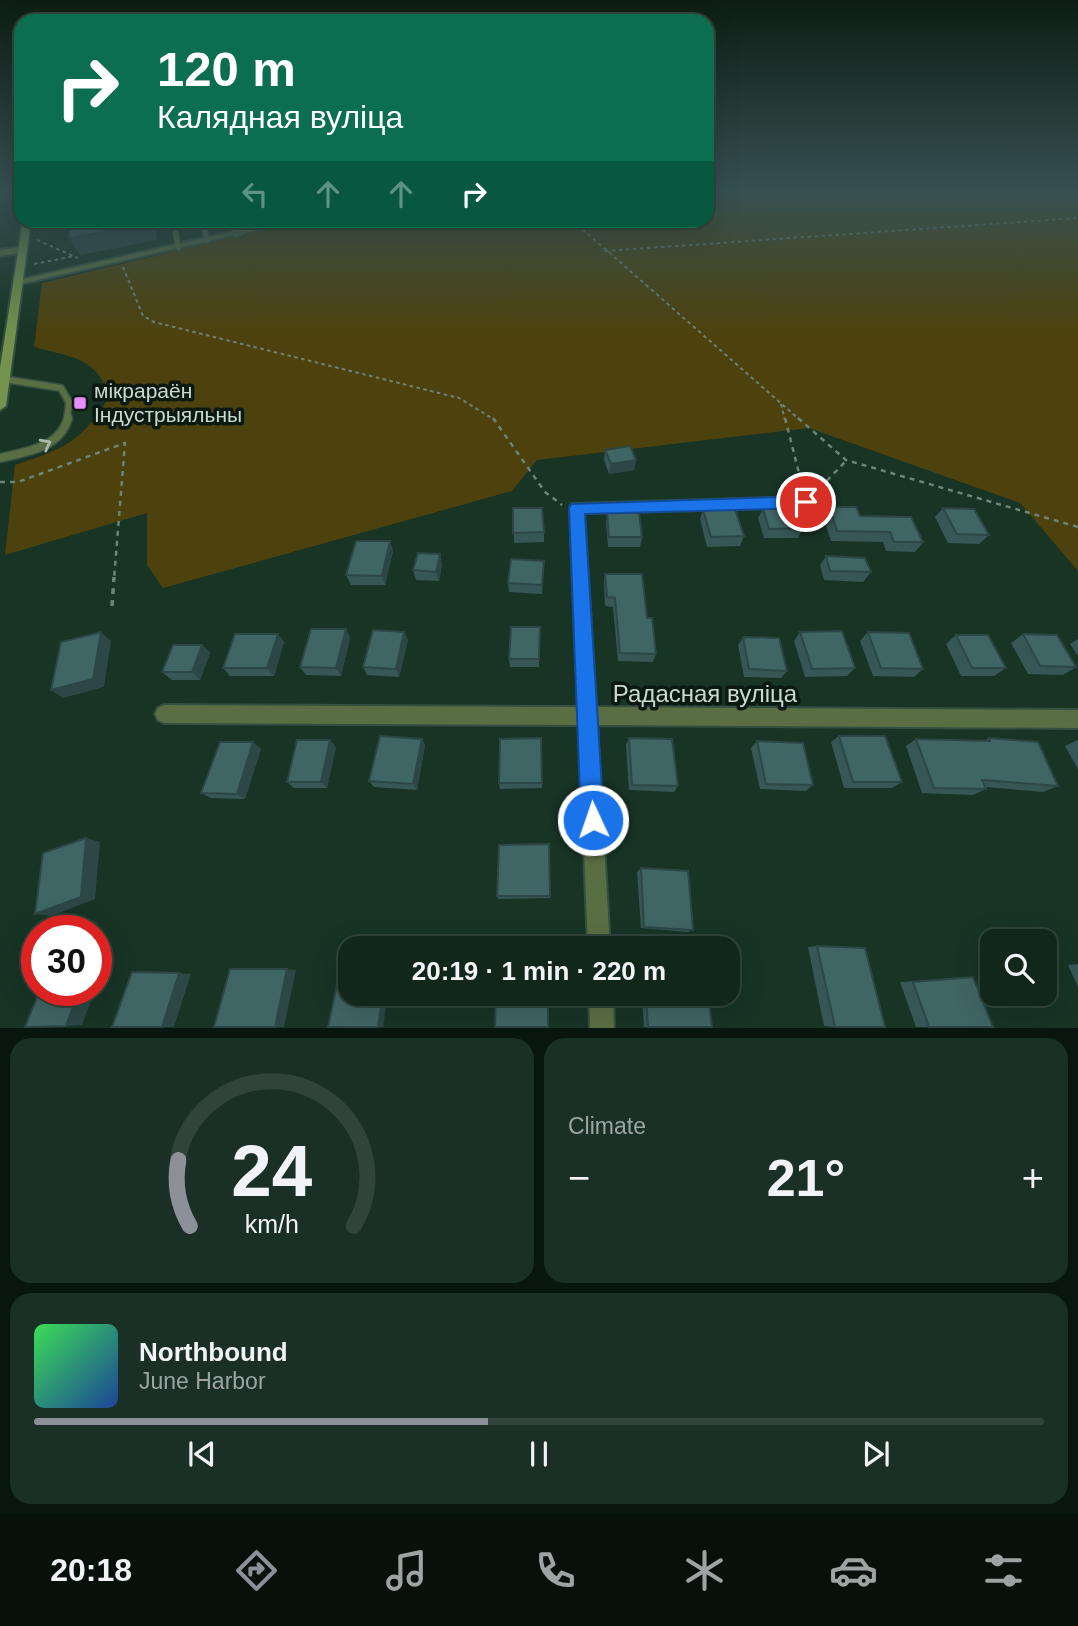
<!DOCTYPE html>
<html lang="en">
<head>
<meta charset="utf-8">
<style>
	body { margin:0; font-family:Arial,sans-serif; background:#1a2f25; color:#f1f3f6; height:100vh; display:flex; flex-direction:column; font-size:26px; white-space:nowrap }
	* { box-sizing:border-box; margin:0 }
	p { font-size:23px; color:#9ca5a3 }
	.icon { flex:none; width:38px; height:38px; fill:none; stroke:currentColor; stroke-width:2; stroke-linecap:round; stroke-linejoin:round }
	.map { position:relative; height:1028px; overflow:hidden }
	.sheet { display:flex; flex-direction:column; gap:10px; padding:10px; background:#09150f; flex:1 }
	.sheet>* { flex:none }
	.top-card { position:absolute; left:14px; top:14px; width:700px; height:214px; border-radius:21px; box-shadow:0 7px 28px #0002,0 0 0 2px #30443b; background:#0b6e4f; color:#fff; overflow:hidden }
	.tools { position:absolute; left:980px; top:929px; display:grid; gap:14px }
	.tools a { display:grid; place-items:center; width:77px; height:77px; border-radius:14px; background:#11271c; box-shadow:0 7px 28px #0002,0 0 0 2px #30443b; font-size:35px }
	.speed { position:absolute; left:21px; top:915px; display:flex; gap:14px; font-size:35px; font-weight:700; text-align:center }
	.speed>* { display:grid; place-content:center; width:91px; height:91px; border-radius:50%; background:#11271c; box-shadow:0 7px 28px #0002,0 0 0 2px #30443b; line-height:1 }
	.speed .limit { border:10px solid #d22; background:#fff; color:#111 }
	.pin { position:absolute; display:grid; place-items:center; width:60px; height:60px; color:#fff; margin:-30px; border:4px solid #fff; border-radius:50%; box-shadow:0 2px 7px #0007 }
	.me { position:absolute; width:77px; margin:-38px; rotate:357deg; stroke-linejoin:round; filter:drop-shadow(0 0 5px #0008) }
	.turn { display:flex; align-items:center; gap:24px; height:147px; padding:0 28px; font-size:32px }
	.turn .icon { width:91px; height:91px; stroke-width:2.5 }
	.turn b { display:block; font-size:49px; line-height:60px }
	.lanes { display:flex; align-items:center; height:66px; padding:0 28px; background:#0003; justify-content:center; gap:35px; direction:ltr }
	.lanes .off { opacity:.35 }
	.big { font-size:52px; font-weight:800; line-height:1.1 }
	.sheet .card { flex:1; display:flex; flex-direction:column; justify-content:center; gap:10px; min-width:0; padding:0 24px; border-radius:21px; background:#1a2f25 }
	.sheet .dial { align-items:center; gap:0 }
	.dial svg { height:182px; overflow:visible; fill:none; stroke:#30443b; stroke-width:7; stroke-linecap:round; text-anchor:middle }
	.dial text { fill:#f1f3f6; stroke:none }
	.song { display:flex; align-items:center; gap:21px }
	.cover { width:84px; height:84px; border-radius:10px; background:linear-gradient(135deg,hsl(130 70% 55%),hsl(220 70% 35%)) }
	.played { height:7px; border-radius:4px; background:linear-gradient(90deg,#8c9099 45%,#30443b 45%) }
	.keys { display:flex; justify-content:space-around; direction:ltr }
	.heat { display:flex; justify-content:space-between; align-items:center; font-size:38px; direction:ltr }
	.sheet .tiles { flex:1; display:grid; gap:10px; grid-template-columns:1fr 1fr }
	.card:last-child { grid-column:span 2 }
	.trip { position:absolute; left:338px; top:936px; width:402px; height:70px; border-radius:21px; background:#11271c; box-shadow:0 7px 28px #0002,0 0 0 2px #30443b; font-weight:800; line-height:70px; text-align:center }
	.tabs { display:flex; height:112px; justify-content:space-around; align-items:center; background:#07100b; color:#9ca5a3 }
	.tabs .icon { width:49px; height:49px }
	.tabs .selected { color:#8c9099 }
	.tabs b { font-size:32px; color:#f1f3f6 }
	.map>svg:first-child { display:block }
</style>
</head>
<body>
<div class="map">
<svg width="1078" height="1028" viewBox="0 0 1078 1028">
	<rect width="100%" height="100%" fill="#173425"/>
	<path fill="#4d420d" d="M707 191H1078V571L1020 503 809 428 537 460 512 491 163 588 147 565V513L5 555 15 465C63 449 82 442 109 397 98 357 70 357 34 347L42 283 300 221 707 220Z"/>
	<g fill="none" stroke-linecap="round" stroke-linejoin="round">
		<defs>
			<g id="lane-far2">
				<path d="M174 220 178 248"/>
				<path d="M202 220 207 241"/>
				<path d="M233 220 236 235"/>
				<path d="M241 233 257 220"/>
			</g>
			<path id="lane-far1" d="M3 379 61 388 69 402 67 420"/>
			<path id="lane" d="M0 458C26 452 60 448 68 418"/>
			<g id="street">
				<path d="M283 220H301L20 284 15 281Z"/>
				<path d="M22 247 26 250 25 252 0 256V250Z"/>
				<path d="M806 497 813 502 806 507 584 513 596 707 1078 710V728L597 725 610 948H588L579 725 164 723 158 720 155 714 158 708 164 705 578 707 570 508 572 504Z"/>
				<path d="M589 994H613L614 1028H590Z"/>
			</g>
			<path id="secondary" d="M23 220H31L6 406 0 410V368Z"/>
		</defs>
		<use href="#lane-far2" stroke="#344f41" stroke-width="7"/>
		<use href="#lane-far1" stroke="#344f41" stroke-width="9"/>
		<use href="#lane" stroke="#344f41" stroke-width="11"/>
		<use href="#street" stroke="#344f41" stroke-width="4"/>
		<use href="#secondary" stroke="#344f41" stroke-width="4"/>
		<g stroke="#6d8478" stroke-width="2" stroke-dasharray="3.5 3.5" stroke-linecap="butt">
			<path d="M0 198 3 191"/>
			<path d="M572 220 800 420"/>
			<path d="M37 240 78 258"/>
			<path d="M605 251 1078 218"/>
			<path d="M34 264 75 256"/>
			<path d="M123 267 143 316 154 322 459 398 495 420"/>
			<path d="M781 404 785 420"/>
		</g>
		<g stroke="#6d8478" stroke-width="2.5" stroke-dasharray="5 5" stroke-linecap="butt">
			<path d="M493 418 545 492 562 505"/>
			<path d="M785 418 803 489"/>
			<path d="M798 418 846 460 1078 527"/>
			<path d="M0 482H18L125 443 114 579"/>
			<path d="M813 495 845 462"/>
		</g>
		<path stroke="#6d8478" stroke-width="3.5" stroke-dasharray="6 6" stroke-linecap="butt" d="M112 606 114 577"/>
		<use href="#lane-far2" stroke="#5a6e44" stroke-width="5"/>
		<use href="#lane-far1" stroke="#5a6e44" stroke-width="6"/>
		<use href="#lane" stroke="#5a6e44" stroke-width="8"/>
		<use href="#street" fill="#5a6e44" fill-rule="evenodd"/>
		<use href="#secondary" fill="#73924d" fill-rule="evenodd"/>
	</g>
	<g fill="#365756">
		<path d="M605 450 636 460 634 470 609 474 604 460Z"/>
		<path d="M829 507 860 516 923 542 915 552 886 551 883 542 831 541 823 517Z"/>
		<path d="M513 508 544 532V542L514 543Z"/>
		<path d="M943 508 989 535 979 544 948 543 935 517Z"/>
		<path d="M763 509 803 528 798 538H764L758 518Z"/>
		<path d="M703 510 744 536 740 546 707 547 700 519Z"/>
		<path d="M607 513 642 537 640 547H608L606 523Z"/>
		<path d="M390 541 393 551 385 585H351L346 575Z"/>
		<path d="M826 556 871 572 863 582 824 580 820 565Z"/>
		<path d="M544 561 542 594 509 592 508 583Z"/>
		<path d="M442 564 439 581 416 580 413 570Z"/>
		<path d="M605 574 647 618 656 654 653 662 618 661 613 607 605 606 604 583Z"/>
		<path d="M540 627 539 667H510L509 659Z"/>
		<path d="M346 629 350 638 341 676 306 675 300 667Z"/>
		<path d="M800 632 855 668 847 676 805 677 794 641Z"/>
		<path d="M868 632 923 669 914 677 873 676 860 641Z"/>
		<path d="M278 634 284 642 274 676H230L223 668Z"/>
		<path d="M1023 634 1076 667 1063 675 1028 674 1011 643Z"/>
		<path d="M956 635 1006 668 994 676H961L946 644Z"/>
		<path d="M743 637 787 671 781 678 744 677 738 645Z"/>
		<path d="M1078 639V656L1070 644Z"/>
		<path d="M408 640 399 677 367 675 363 667Z"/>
		<path d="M202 645 210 653 200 680H172L162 672Z"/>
		<path d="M839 736 902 782 892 788H844L831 742Z"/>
		<path d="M541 738 542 788 500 789 499 783Z"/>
		<path d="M629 738 678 786 674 792 629 790 626 745Z"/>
		<path d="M989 738 1058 786 1043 792 985 787 986 789 973 795 922 793 906 746 916 739 984 741Z"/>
		<path d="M422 739 425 745 417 790 374 787 369 781Z"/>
		<path d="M1078 740V769L1065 746Z"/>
		<path d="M757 741 813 785 806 791 760 789 751 748Z"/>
		<path d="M253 742 261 749 245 799 211 798 201 793Z"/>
		<path d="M336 747 327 788H294L287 782Z"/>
		<path d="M641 868 693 930 688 932 641 928 637 872Z"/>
		<path d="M497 896H550V898L498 899Z"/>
		<path d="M817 946 835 1027 824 1026 808 947Z"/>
		<path d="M1078 964V987L1068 965Z"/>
		<path d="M973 977 993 1027H916L900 982Z"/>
		<path d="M642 994H708L712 1027H644Z"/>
	</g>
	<g fill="#2c4746">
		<path d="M148 220H154L157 240 80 255 69 238Z"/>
		<path d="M636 460 634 470 609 474 611 464Z"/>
		<path d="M390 541 393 551 385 585 382 576Z"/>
		<path d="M440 554 442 564 439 581 436 572Z"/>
		<path d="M346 629 350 638 341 676 336 668Z"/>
		<path d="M101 632 111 641 104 687 63 698 51 690Z"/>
		<path d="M404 632 408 640 399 677 396 669Z"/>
		<path d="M278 634 284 642 274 676 267 668Z"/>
		<path d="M202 645 210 653 200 680 192 672Z"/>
		<path d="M422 739 425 745 417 790 413 784Z"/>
		<path d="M330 740 336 747 327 788 321 782Z"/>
		<path d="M253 742 261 749 245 799 237 794Z"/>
		<path d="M86 838 100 842 95 899 51 916 35 914Z"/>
		<path d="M287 969 296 970 284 1027H275Z"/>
		<path d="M96 973H101L96 987Z"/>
		<path d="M179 973 191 974 174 1027H162Z"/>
		<path d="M79 990H95L82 1025 66 1026Z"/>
		<path d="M383 994H388L383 1027H378Z"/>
	</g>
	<g fill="#3f6564" stroke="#2c4746" stroke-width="2">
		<path d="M69 220H148L149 223 69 238Z"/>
		<path d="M630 446 636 460 611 464 605 450Z"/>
		<path d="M829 507H856L860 516 911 517 923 542H894L890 532 837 531Z"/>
		<path d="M513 508H542L544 532 513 533Z"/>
		<path d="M943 508 974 509 989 535 957 534Z"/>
		<path d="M735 509 744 536 711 537 703 510Z"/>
		<path d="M763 509H796L803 528 769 529Z"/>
		<path d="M607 513H639L642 537H609Z"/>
		<path d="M356 541H390L382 576 346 575Z"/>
		<path d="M418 553 440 554 436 572 413 570Z"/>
		<path d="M826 556 865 558 871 572 830 571Z"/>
		<path d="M511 559 544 561 542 585 508 583Z"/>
		<path d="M605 574H642L647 618H652L656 654 620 653 615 598 607 597Z"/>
		<path d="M511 627H540L539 659H509Z"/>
		<path d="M311 629H346L336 668 300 667Z"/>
		<path d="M373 630 404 632 396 669 363 667Z"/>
		<path d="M842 631 855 668 812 669 800 632Z"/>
		<path d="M101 632 93 679 51 690 61 642Z"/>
		<path d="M868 632 909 633 923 669 881 668Z"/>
		<path d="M235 634H278L267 668H223Z"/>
		<path d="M1023 634 1057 635 1076 667 1040 666Z"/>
		<path d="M956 635H988L1006 668H972Z"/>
		<path d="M743 637 779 638 787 671 749 669Z"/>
		<path d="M173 645H202L192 672H162Z"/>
		<path d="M380 736 422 739 413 784 369 781Z"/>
		<path d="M839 736H885L902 782H853Z"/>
		<path d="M541 738 542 783H499L500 739Z"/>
		<path d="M629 738 672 739 678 786 632 785Z"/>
		<path d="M989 738 1038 742 1058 786 982 780 986 789 934 788 916 739 990 741Z"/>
		<path d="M297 740H330L321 782H287Z"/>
		<path d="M757 741 803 743 813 785 766 784Z"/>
		<path d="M220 742H253L237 794 201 793Z"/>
		<path d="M86 838 81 897 35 914 43 853Z"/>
		<path d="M549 844 550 896H497L499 845Z"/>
		<path d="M641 868 688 871 693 930 644 927Z"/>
		<path d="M817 946 865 948 885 1027H835Z"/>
		<path d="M341 966H350V994H383L378 1027H328Z"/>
		<path d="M230 969H287L275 1027H214Z"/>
		<path d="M132 972 179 973 162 1027H112Z"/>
		<path d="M973 977 993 1027H929L913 982Z"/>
		<path d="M40 990H79L66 1026 25 1027Z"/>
		<path d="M496 994H548V1027H495Z"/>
		<path d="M646 994H708L712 1027H648Z"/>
	</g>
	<defs><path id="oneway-chevron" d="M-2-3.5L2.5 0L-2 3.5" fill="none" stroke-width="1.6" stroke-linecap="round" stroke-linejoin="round" transform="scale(1.75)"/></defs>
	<use stroke="#a8baa7" href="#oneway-chevron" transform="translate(46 444) rotate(-28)"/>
	<linearGradient id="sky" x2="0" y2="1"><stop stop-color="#0d1d14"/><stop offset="0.57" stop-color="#365051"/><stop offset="1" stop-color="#365051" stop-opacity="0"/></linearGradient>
	<rect width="1078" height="335" fill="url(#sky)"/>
	<path fill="#1a73e8" stroke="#114b97" stroke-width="2" d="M806 496 814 502 806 508 585 514 604 820 601 828 593 832 585 828 581 820 569 508 571 504Z"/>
	<rect fill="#e88eff" stroke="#0c1812" stroke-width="2.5" x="73" y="396" width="14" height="14" rx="3.5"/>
	<g text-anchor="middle" stroke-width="7" stroke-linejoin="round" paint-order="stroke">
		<g font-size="21" fill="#cadad1" stroke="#0c1812" text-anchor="start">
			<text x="94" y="398">мікрараён<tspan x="94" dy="24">Індустрыяльны</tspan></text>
		</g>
		<g font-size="24" fill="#cadad1" stroke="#0c1812">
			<text x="705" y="702">Радасная вуліца</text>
		</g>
	</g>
</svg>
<div class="tools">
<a><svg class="icon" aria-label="search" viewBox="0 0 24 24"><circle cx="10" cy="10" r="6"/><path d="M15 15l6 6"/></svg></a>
</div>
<div class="speed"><div class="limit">30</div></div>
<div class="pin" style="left:806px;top:502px;background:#d93025"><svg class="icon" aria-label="arrive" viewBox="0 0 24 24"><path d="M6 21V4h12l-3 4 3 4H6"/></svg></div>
<svg class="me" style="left:593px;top:820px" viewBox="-20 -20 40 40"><circle r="17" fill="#1a73e8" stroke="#fff" stroke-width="3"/><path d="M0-11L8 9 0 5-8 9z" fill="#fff"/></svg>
<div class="trip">20:19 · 1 min · 220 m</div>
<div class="top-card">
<div class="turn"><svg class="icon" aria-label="right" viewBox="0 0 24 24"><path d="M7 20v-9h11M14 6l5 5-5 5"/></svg><div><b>120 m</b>Калядная вуліца</div></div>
<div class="lanes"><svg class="icon off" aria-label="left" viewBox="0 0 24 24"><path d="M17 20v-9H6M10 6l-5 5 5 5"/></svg><svg class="icon off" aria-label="ahead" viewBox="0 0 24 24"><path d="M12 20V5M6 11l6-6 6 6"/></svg><svg class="icon off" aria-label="ahead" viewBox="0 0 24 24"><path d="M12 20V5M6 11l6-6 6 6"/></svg><svg class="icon" aria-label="right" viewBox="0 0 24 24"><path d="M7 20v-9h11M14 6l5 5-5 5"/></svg></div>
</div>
</div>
<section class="sheet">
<div class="tiles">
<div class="card dial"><svg viewBox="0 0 100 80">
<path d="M14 69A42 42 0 1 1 86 69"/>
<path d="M14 69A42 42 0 0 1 9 40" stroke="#8c9099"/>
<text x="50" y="56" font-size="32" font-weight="700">24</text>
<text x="50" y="72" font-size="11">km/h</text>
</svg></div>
<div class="card"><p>Climate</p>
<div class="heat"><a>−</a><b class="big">21°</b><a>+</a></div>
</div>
<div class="card">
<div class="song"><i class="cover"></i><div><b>Northbound</b><p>June Harbor</p></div></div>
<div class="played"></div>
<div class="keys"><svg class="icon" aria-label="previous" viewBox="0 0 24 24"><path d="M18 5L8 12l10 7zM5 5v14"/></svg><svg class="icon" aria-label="pause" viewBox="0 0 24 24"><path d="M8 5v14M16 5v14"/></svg><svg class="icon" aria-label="next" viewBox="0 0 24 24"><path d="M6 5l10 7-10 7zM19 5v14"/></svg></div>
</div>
</div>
</section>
<nav class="tabs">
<b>20:18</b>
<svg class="icon selected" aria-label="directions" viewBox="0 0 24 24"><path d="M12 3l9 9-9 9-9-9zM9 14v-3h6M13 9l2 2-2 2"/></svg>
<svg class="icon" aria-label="music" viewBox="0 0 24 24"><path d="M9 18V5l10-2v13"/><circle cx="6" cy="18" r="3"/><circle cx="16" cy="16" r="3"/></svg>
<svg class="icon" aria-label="phone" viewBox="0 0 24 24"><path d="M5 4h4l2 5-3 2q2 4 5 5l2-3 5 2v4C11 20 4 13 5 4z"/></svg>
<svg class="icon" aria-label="climate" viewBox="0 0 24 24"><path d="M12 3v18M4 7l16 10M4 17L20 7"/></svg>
<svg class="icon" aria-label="car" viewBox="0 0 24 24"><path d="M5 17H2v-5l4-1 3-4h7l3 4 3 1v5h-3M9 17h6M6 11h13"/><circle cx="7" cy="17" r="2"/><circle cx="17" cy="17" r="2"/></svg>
<svg class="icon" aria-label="filters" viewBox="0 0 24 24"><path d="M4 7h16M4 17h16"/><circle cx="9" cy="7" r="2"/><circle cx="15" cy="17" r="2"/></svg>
</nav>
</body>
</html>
